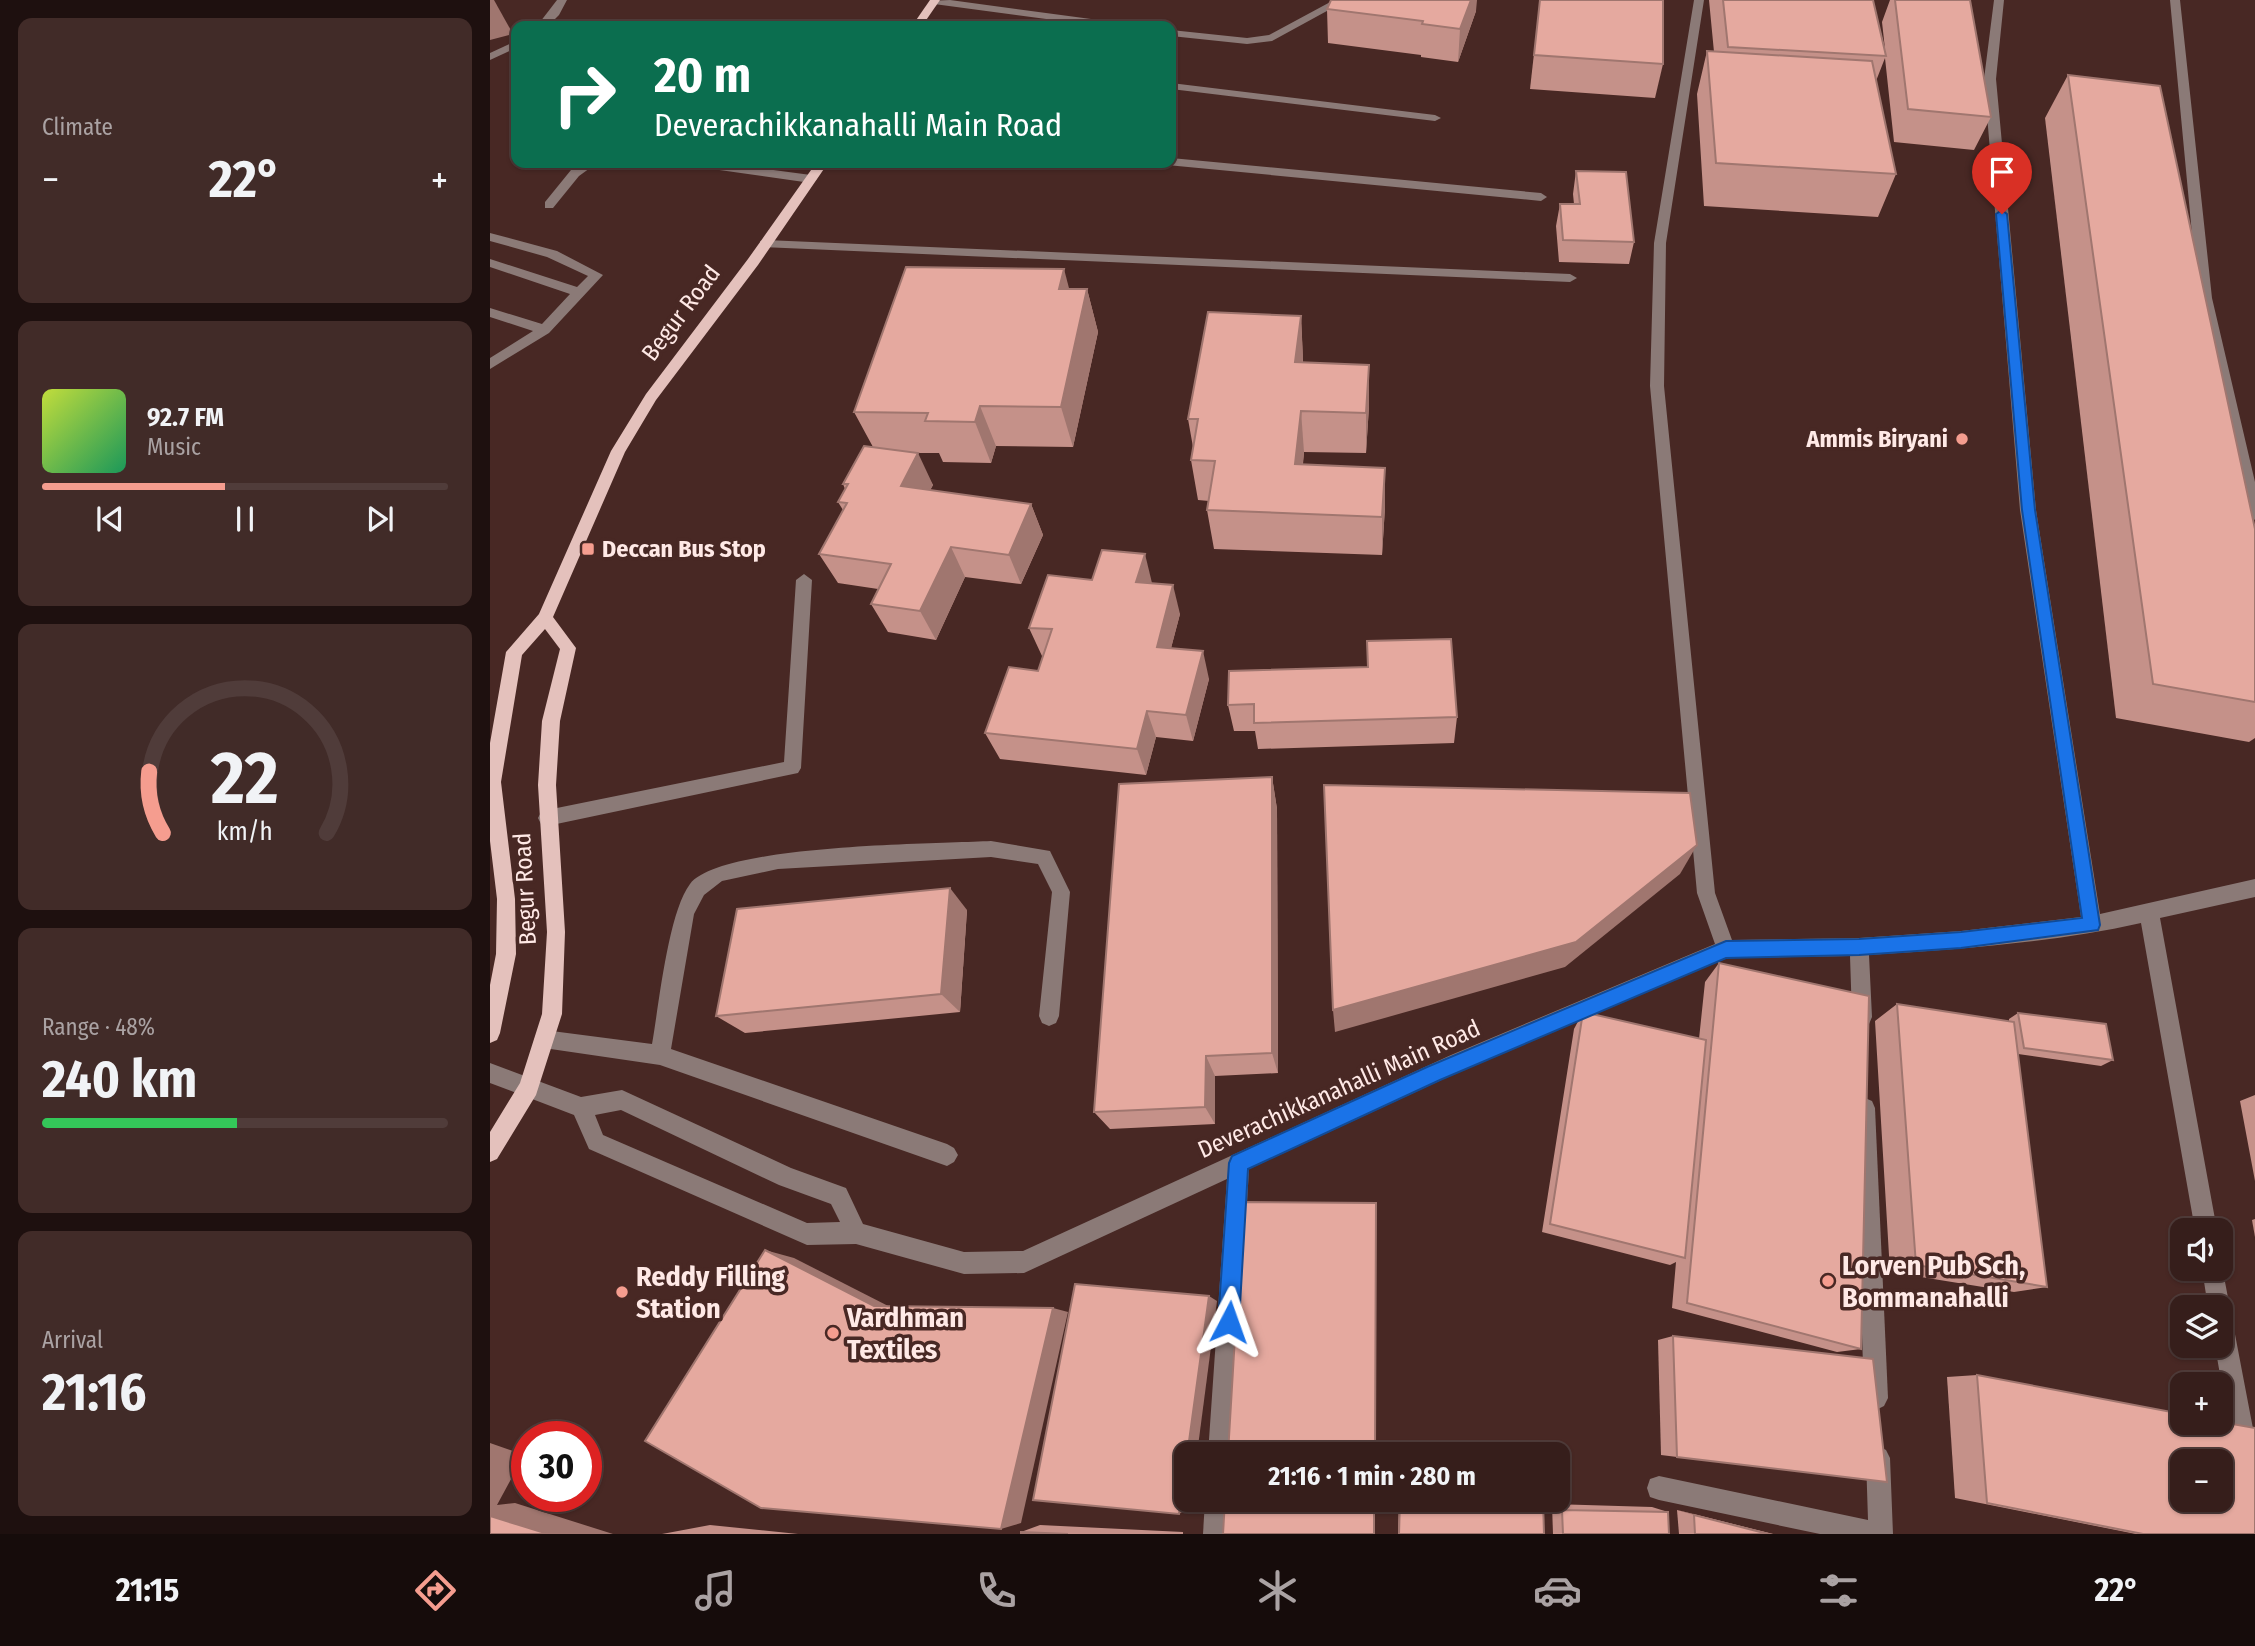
<!DOCTYPE html>
<html lang="en">
<head>
<meta charset="utf-8">
<style>
	body { margin:0; font-family:"Fira Sans Condensed",sans-serif; background:#412b28; color:#f1f3f6; height:100vh; display:flex; flex-direction:column; font-size:26px; white-space:nowrap }
	* { box-sizing:border-box; margin:0 }
	p { font-size:23px; color:#aaa2a3 }
	.icon { flex:none; width:38px; height:38px; fill:none; stroke:currentColor; stroke-width:2; stroke-linecap:round; stroke-linejoin:round }
	.map { position:relative; flex:1; overflow:hidden }
	.panel { display:flex; flex-direction:column; gap:18px; padding:18px; background:#1e100f; width:490px }
	.panel>* { flex:none }
	.hud { position:absolute; left:21px; top:21px; width:665px; height:147px; border-radius:14px; box-shadow:0 2px 5px #0004,0 0 0 2px #503c3a; background:#0b6e4f; color:#fff; overflow:hidden }
	.tools { position:absolute; left:1680px; top:1218px; display:grid; gap:14px }
	.tools a { display:grid; place-items:center; width:63px; height:63px; border-radius:14px; background:#361e1b; box-shadow:0 2px 5px #0004,0 0 0 2px #503c3a; font-size:35px }
	.speed { position:absolute; left:21px; top:1421px; display:flex; gap:14px; font-size:35px; font-weight:700; text-align:center }
	.speed>* { display:grid; place-content:center; width:91px; height:91px; border-radius:50%; background:#361e1b; box-shadow:0 2px 5px #0004,0 0 0 2px #503c3a; line-height:1 }
	.speed .limit { border:10px solid #d22; background:#fff; color:#111 }
	.pin { position:absolute; display:grid; place-items:center; width:60px; height:60px; color:#fff; margin:-72px -30px; border-radius:50% 50% 50% 0; rotate:-45deg; box-shadow:0 0 7px #0007 }
	.pin .icon { rotate:45deg }
	.me { position:absolute; width:77px; margin:-38px; rotate:4deg; stroke-linejoin:round; filter:drop-shadow(0 0 5px #0008) }
	.turn { display:flex; align-items:center; gap:24px; height:147px; padding:0 28px; font-size:32px }
	.turn .icon { width:91px; height:91px; stroke-width:2.5 }
	.turn b { display:block; font-size:49px; line-height:60px }
	.big { font-size:52px; font-weight:700; line-height:1.1 }
	.panel .tile { flex:1; display:flex; flex-direction:column; justify-content:center; gap:10px; min-width:0; padding:0 24px; border-radius:14px; background:#412b28 }
	.panel .dial { align-items:center; gap:0 }
	.dial svg { height:182px; overflow:visible; fill:none; stroke:#503c3a; stroke-width:7; stroke-linecap:round; text-anchor:middle }
	.dial text { fill:#f1f3f6; stroke:none }
	.song { display:flex; align-items:center; gap:21px }
	.cover { width:84px; height:84px; border-radius:10px; background:linear-gradient(135deg,hsl(70 70% 55%),hsl(150 70% 35%)) }
	.played { height:7px; border-radius:4px; background:linear-gradient(90deg,#f59d8f 45%,#503c3a 45%) }
	.keys { display:flex; justify-content:space-around; direction:ltr }
	.heat { display:flex; justify-content:space-between; align-items:center; font-size:38px; direction:ltr }
	.charge { height:10px; border-radius:5px; background:linear-gradient(90deg,#34c759 48%,#503c3a 0) }
	.trip { position:absolute; left:684px; top:1442px; width:396px; height:70px; border-radius:14px; background:#361e1b; box-shadow:0 2px 5px #0004,0 0 0 2px #503c3a; font-weight:700; line-height:70px; text-align:center }
	.menu { display:flex; height:112px; justify-content:space-around; align-items:center; background:#160c0b; color:#aaa2a3 }
	.menu .icon { width:49px; height:49px }
	.menu .current { color:#f59d8f }
	.menu b { font-size:32px; color:#f1f3f6 }
	main { display:flex; flex:1; min-height:0 }
	.map>svg:first-child { display:block }
</style>
</head>
<body>
<main>
<section class="panel">
<div class="tile"><p>Climate</p>
<div class="heat"><a>−</a><b class="big">22°</b><a>+</a></div>
</div>
<div class="tile">
<div class="song"><i class="cover"></i><div><b>92.7 FM</b><p>Music</p></div></div>
<div class="played"></div>
<div class="keys"><svg class="icon" aria-label="previous" viewBox="0 0 24 24"><path d="M18 5L8 12l10 7zM5 5v14"/></svg><svg class="icon" aria-label="pause" viewBox="0 0 24 24"><path d="M8 5v14M16 5v14"/></svg><svg class="icon" aria-label="next" viewBox="0 0 24 24"><path d="M6 5l10 7-10 7zM19 5v14"/></svg></div>
</div>
<div class="tile dial"><svg viewBox="0 0 100 80">
<path d="M14 69A42 42 0 1 1 86 69"/>
<path d="M14 69A42 42 0 0 1 8 42" stroke="#f59d8f"/>
<text x="50" y="56" font-size="32" font-weight="700">22</text>
<text x="50" y="72" font-size="11">km/h</text>
</svg></div>
<div class="tile"><p>Range · 48%</p><b class="big">240 km</b><div class="charge"></div></div>
<div class="tile"><p>Arrival</p><b class="big">21:16</b></div>
</section>
<div class="map">
<svg width="1765" height="1534" viewBox="0 0 1765 1534">
	<rect width="100%" height="100%" fill="#482824"/>
	<g fill="none" stroke-linecap="round" stroke-linejoin="round">
		<g fill="#8b7a77" fill-rule="evenodd">
			<path d="M67 0H77L69 15 58 26H47Z"/>
			<path d="M460 0 631 23 636 26H609L444 4 439 1Z"/>
			<path d="M844 0H857L782 41 757 44 681 36V30L757 38 779 35Z"/>
			<path d="M1204 0H1214L1176 243 1174 386 1225 893 1242 940 1369 938 1471 931 1591 917 1530 510 1494 79 1504 0H1514L1506 79 1546 510 1610 914 1765 879V897L1670 918 1727 1230H1705L1651 923C1562 943 1470 949 1379 955L1382 1017 1379 1024 1372 1027 1365 1024 1362 1017 1360 956 1237 958 975 1069 759 1169 742 1454H718L737 1179 534 1273 474 1274 366 1244 317 1245 99 1149 84 1115 0 1083V1063L91 1097 132 1090 301 1168 356 1188 373 1224 474 1252 533 1251 961 1055 1225 944 1207 893 1160 386 1164 243ZM131 1110 289 1185 341 1204 350 1222 317 1223 113 1135 105 1115Z"/>
			<path d="M1680 0H1690L1722 298 1765 482V520L1757 514 1708 298Z"/>
			<path d="M127 23 132 26H117L118 24Z"/>
			<path d="M26 41V48L0 60V53Z"/>
			<path d="M681 83 945 115 951 118 945 121 681 89Z"/>
			<path d="M681 158 1051 193 1057 197 1051 201 677 165 676 163H681Z"/>
			<path d="M93 163H107L89 176 63 208H55V202L81 170Z"/>
			<path d="M202 163H232L321 175 327 179 321 183 208 167Z"/>
			<path d="M0 233 67 251 113 275 59 333 0 369V358L43 331 0 317V308L52 324 80 294 0 267V259L87 287 98 276 57 257 0 241Z"/>
			<path d="M275 240 1080 274 1087 278 1080 282 270 247V241Z"/>
			<path d="M314 574 322 580 311 768 308 773 57 826 51 824 48 818 51 812 57 810 294 762 306 580Z"/>
			<path d="M501 841 560 851 580 892 569 1016 566 1023 559 1026 552 1023 549 1016 562 892 548 864 501 857 288 869 232 881 214 895 204 914 181 1049 457 1144 464 1148 468 1155 464 1162 457 1166 170 1065 47 1047 44 1040 47 1033 54 1030 162 1044C169 1005 178 913 200 884 230 844 445 844 501 841Z"/>
			<path d="M1375 1098 1382 1101 1385 1108 1398 1398 1394 1406 1386 1410 1378 1406 1374 1398 1365 1108 1368 1101Z"/>
			<path d="M1731 1261 1765 1439 1763 1457 1755 1461 1747 1457 1743 1449 1725 1346H1731V1307H1718L1712 1269H1731Z"/>
			<path d="M1388 1446 1396 1450 1400 1458 1403 1534H1330L1169 1500 1160 1497 1157 1488 1160 1479 1169 1476 1378 1520 1376 1458 1380 1450Z"/>
			<path d="M715 1500H739L737 1534H713Z"/>
		</g>
		<g fill="#e4c1bc" fill-rule="evenodd">
			<path d="M440 0H450L432 26H422Z"/>
			<path d="M326 163H338L268 265 166 400 135 452 63 617 86 648 70 721 66 785 75 932 72 1014 46 1095 7 1159 0 1162V1132L30 1083 52 1014 57 932 48 785 52 721 70 649 55 629 32 655 11 782 25 899 26 954 10 1033 7 1040 0 1043V985L6 954 7 899 0 841V743L16 652 49 614 121 451 156 394 258 259Z"/>
		</g>
	</g>
	<g fill="#c59189">
		<path d="M1050 0 1173 64 1165 98 1040 89Z"/>
		<path d="M1219 0H1383L1395 49 1392 22 1400 0H1480L1501 117 1484 150 1404 142 1395 58 1386 81 1406 174 1388 217 1214 206 1207 94 1217 51 1224 52Z"/>
		<path d="M837 9 986 11 968 62 931 57V55L838 43Z"/>
		<path d="M1578 75 1765 529V738L1759 742 1626 718 1555 118Z"/>
		<path d="M1086 171 1144 242 1139 264 1069 262 1066 226 1070 204H1084L1083 194Z"/>
		<path d="M579 289H597L608 332 583 447 506 446 501 463 453 462 449 453H421L443 485 440 490 541 504 553 535 531 584 475 577 446 640 398 632 381 604 388 589 348 583 329 554 353 510 348 502 355 489 353 484 383 447 364 412Z"/>
		<path d="M811 316 813 362 879 406 876 453 814 452 813 464 895 468V507L892 555 724 549 717 510 719 501 708 500 701 460 703 447 698 419Z"/>
		<path d="M602 580 662 584 690 614 681 648 719 679 703 741 666 737 656 775 510 759 495 733 548 671 553 656H552L539 628Z"/>
		<path d="M739 671 967 717 964 743 768 749 765 731H744L738 705Z"/>
		<path d="M782 777 787 809 788 1073 725 1076V1124L620 1129 604 1112Z"/>
		<path d="M477 910 470 1012 255 1033 226 1016Z"/>
		<path d="M1229 963 1371 1349 1347 1352 1182 1308 1186 1262 1180 1265 1052 1232 1084 1029 1093 1012 1209 1039 1215 982Z"/>
		<path d="M1407 1004 1519 1021V1019L1528 1013 1623 1060 1611 1066 1528 1054 1557 1287 1524 1292 1400 1272 1385 1021Z"/>
		<path d="M1765 1095V1181L1750 1101Z"/>
		<path d="M1765 1219V1237L1762 1220Z"/>
		<path d="M1183 1336 1187 1457 1171 1455 1168 1340Z"/>
		<path d="M1487 1375 1765 1534H1646L1465 1498 1457 1377Z"/>
		<path d="M909 1500H1053L1054 1534H908Z"/>
		<path d="M1062 1504 1162 1507 1178 1512 1179 1534H1063Z"/>
		<path d="M1187 1510 1283 1534H1189Z"/>
		<path d="M220 1525 308 1534H172Z"/>
		<path d="M550 1525 693 1532V1534H531V1532Z"/>
	</g>
	<g fill="#a0766f">
		<path d="M0 0H4L23 34 0 40Z"/>
		<path d="M981 0H987L986 11 968 62 970 29Z"/>
		<path d="M574 269 585 311 569 289Z"/>
		<path d="M597 289 608 332 583 447 571 407Z"/>
		<path d="M811 316 813 358 808 403 805 362Z"/>
		<path d="M879 365V406L876 453V413Z"/>
		<path d="M490 406 506 446 501 463 485 422Z"/>
		<path d="M811 411 814 452 808 504 805 464Z"/>
		<path d="M428 453 443 485 426 517 411 486Z"/>
		<path d="M895 468V507L892 555V517Z"/>
		<path d="M541 504 553 535 531 584 519 555Z"/>
		<path d="M461 547 475 577 446 640 430 611Z"/>
		<path d="M655 554 662 583 646 582Z"/>
		<path d="M683 585 690 614 674 675 667 647Z"/>
		<path d="M713 651 719 679 703 741 696 715Z"/>
		<path d="M657 711 666 737 656 775 647 749Z"/>
		<path d="M782 777 787 809 788 1073 782 1053Z"/>
		<path d="M1207 845 1190 874 1075 967 845 1032 843 1010Z"/>
		<path d="M460 888 477 910 470 1012 451 994Z"/>
		<path d="M716 1056 725 1076V1124L715 1107Z"/>
		<path d="M275 1250 304 1258 408 1311 384 1306Z"/>
		<path d="M719 1296 727 1301 707 1454H697Z"/>
		<path d="M563 1308 578 1312 531 1523 511 1529Z"/>
		<path d="M0 1443 34 1455 7 1505 25 1503 123 1534H58L0 1517Z"/>
		<path d="M696 1460V1500H700L699 1508 689 1514Z"/>
		<path d="M1187 1510 1283 1534H1278L1204 1515Z"/>
	</g>
	<g fill="#e5a99f" stroke="#a0766f" stroke-width="2" fill-rule="evenodd">
		<path d="M841 0H981L970 29 932 24 933 21 837 9Z"/>
		<path d="M1050 0H1173V64L1044 55Z"/>
		<path d="M1233 0H1383L1396 56 1238 47Z"/>
		<path d="M1405 0H1480L1501 117 1418 109Z"/>
		<path d="M1217 51 1382 61 1406 174 1226 163Z"/>
		<path d="M1578 75 1670 86 1765 529V702L1663 684Z"/>
		<path d="M1086 171 1136 172 1144 242 1073 240 1070 204H1090Z"/>
		<path d="M416 267 574 269 569 289H597L571 407 490 406 485 422 435 421 438 413 364 412Z"/>
		<path d="M718 312 811 316 805 362 879 365 876 413 811 411 805 464 895 468 892 517 717 510 725 461 701 460 708 419H698Z"/>
		<path d="M374 446 428 453 411 486 541 504 519 555 461 547 430 611 381 604 401 564 329 554 357 503 348 502 358 484H353Z"/>
		<path d="M612 550 655 554 646 582 683 585 667 647 713 651 696 715 657 711 647 749 495 733 519 667 548 671 562 629 539 628 558 575 602 580Z"/>
		<path d="M961 639 967 717 764 723V704L738 705 739 671 878 667 877 641Z"/>
		<path d="M782 777V1053L716 1056 715 1107 604 1112 629 784Z"/>
		<path d="M834 785 1200 793 1207 845 1086 942 843 1010Z"/>
		<path d="M460 888 451 994 226 1016 247 909Z"/>
		<path d="M1229 963 1379 996 1371 1349 1197 1303Z"/>
		<path d="M1407 1004 1524 1022 1557 1287 1426 1265Z"/>
		<path d="M1093 1012 1216 1040 1195 1258 1060 1224Z"/>
		<path d="M1528 1013 1616 1024 1623 1060 1534 1048Z"/>
		<path d="M753 1202 886 1203 885 1454H738Z"/>
		<path d="M275 1250 384 1306 563 1308 511 1529 271 1508 155 1441Z"/>
		<path d="M585 1284 719 1296 689 1514 543 1500Z"/>
		<path d="M1183 1336 1383 1359 1397 1482 1187 1457Z"/>
		<path d="M1487 1375 1692 1414V1423H1731V1422L1765 1428V1534H1653L1497 1503ZM1692 1461H1731V1500H1692Z"/>
		<path d="M735 1500H884V1534H733Z"/>
		<path d="M910 1500H1053L1054 1534H909Z"/>
		<path d="M1072 1510 1178 1512 1179 1534H1073Z"/>
		<path d="M1204 1515 1278 1534H1205Z"/>
		<path d="M0 1516 58 1534H0Z"/>
		<path d="M531 1532 578 1534H531Z"/>
	</g>
	<path fill="#1a73e8" stroke="#114b97" stroke-width="2" d="M1512 210 1517 214 1545 510 1610 925 1608 930 1471 948 1369 955 1236 958 950 1080 758 1169 749 1322 746 1329 739 1332 731 1329 728 1322 739 1163 742 1156 937 1067 1236 941 1369 939 1471 932 1592 918 1532 510 1506 214Z"/>
	<g fill="#f59d8f" stroke="#482824" stroke-width="2.5">
		<circle cx="1472" cy="439" r="7"/>
		<rect x="91" y="542" width="14" height="14" rx="3.5"/>
		<circle cx="1338" cy="1281" r="7"/>
		<circle cx="132" cy="1292" r="7"/>
		<circle cx="343" cy="1333" r="7"/>
	</g>
	<g text-anchor="middle" stroke-width="7" stroke-linejoin="round" paint-order="stroke">
		<g font-size="24" fill="#ffe9e6" stroke="#482824">
			<text transform="translate(191 313) rotate(-53)" y="8">Begur Road</text>
			<text transform="translate(35 889) rotate(-93)" y="8">Begur Road</text>
			<text transform="translate(849 1089) rotate(-24)" y="8">Deverachikkanahalli Main Road</text>
		</g>
		<g font-size="24" font-weight="bold" fill="#ffe9e6" stroke="#482824" text-anchor="end">
			<text x="1458" y="447">Ammis Biryani</text>
			<text x="112" y="557" text-anchor="start">Deccan Bus Stop</text>
		</g>
		<g font-size="28" font-weight="bold" fill="#ffe9e6" stroke="#482824" text-anchor="start">
			<text x="1352" y="1275">Lorven Pub Sch,<tspan x="1352" dy="32">Bommanahalli</tspan></text>
			<text x="146" y="1286">Reddy Filling<tspan x="146" dy="32">Station</tspan></text>
			<text x="357" y="1327">Vardhman<tspan x="357" dy="32">Textiles</tspan></text>
		</g>
	</g>
</svg>
<div class="tools">
<a><svg class="icon" aria-label="sound" viewBox="0 0 24 24"><path d="M4 9h4l5-4v14l-5-4H4zM17 9q2 3 0 6"/></svg></a>
<a><svg class="icon" aria-label="layers" viewBox="0 0 24 24"><path d="M12 4l9 5-9 5-9-5zM3 14l9 5 9-5"/></svg></a>
<a>+</a>
<a>−</a>
</div>
<div class="speed"><div class="limit">30</div></div>
<div class="pin" style="left:1512px;top:214px;background:#d93025"><svg class="icon" aria-label="arrive" viewBox="0 0 24 24"><path d="M6 21V4h12l-3 4 3 4H6"/></svg></div>
<svg class="me" style="left:739px;top:1322px" viewBox="-20 -20 40 40"><path d="M0-17L14 15 0 8-14 15z" fill="#1a73e8" stroke="#fff" stroke-width="4"/></svg>
<div class="trip">21:16 · 1 min · 280 m</div>
<div class="hud">
<div class="turn"><svg class="icon" aria-label="right" viewBox="0 0 24 24"><path d="M7 20v-9h11M14 6l5 5-5 5"/></svg><div><b>20 m</b>Deverachikkanahalli Main Road</div></div>
</div>
</div>
</main>
<nav class="menu">
<b>21:15</b>
<svg class="icon current" aria-label="directions" viewBox="0 0 24 24"><path d="M12 3l9 9-9 9-9-9zM9 14v-3h6M13 9l2 2-2 2"/></svg>
<svg class="icon" aria-label="music" viewBox="0 0 24 24"><path d="M9 18V5l10-2v13"/><circle cx="6" cy="18" r="3"/><circle cx="16" cy="16" r="3"/></svg>
<svg class="icon" aria-label="phone" viewBox="0 0 24 24"><path d="M5 4h4l2 5-3 2q2 4 5 5l2-3 5 2v4C11 20 4 13 5 4z"/></svg>
<svg class="icon" aria-label="climate" viewBox="0 0 24 24"><path d="M12 3v18M4 7l16 10M4 17L20 7"/></svg>
<svg class="icon" aria-label="car" viewBox="0 0 24 24"><path d="M5 17H2v-5l4-1 3-4h7l3 4 3 1v5h-3M9 17h6M6 11h13"/><circle cx="7" cy="17" r="2"/><circle cx="17" cy="17" r="2"/></svg>
<svg class="icon" aria-label="filters" viewBox="0 0 24 24"><path d="M4 7h16M4 17h16"/><circle cx="9" cy="7" r="2"/><circle cx="15" cy="17" r="2"/></svg>
<b>22°</b>
</nav>
</body>
</html>
